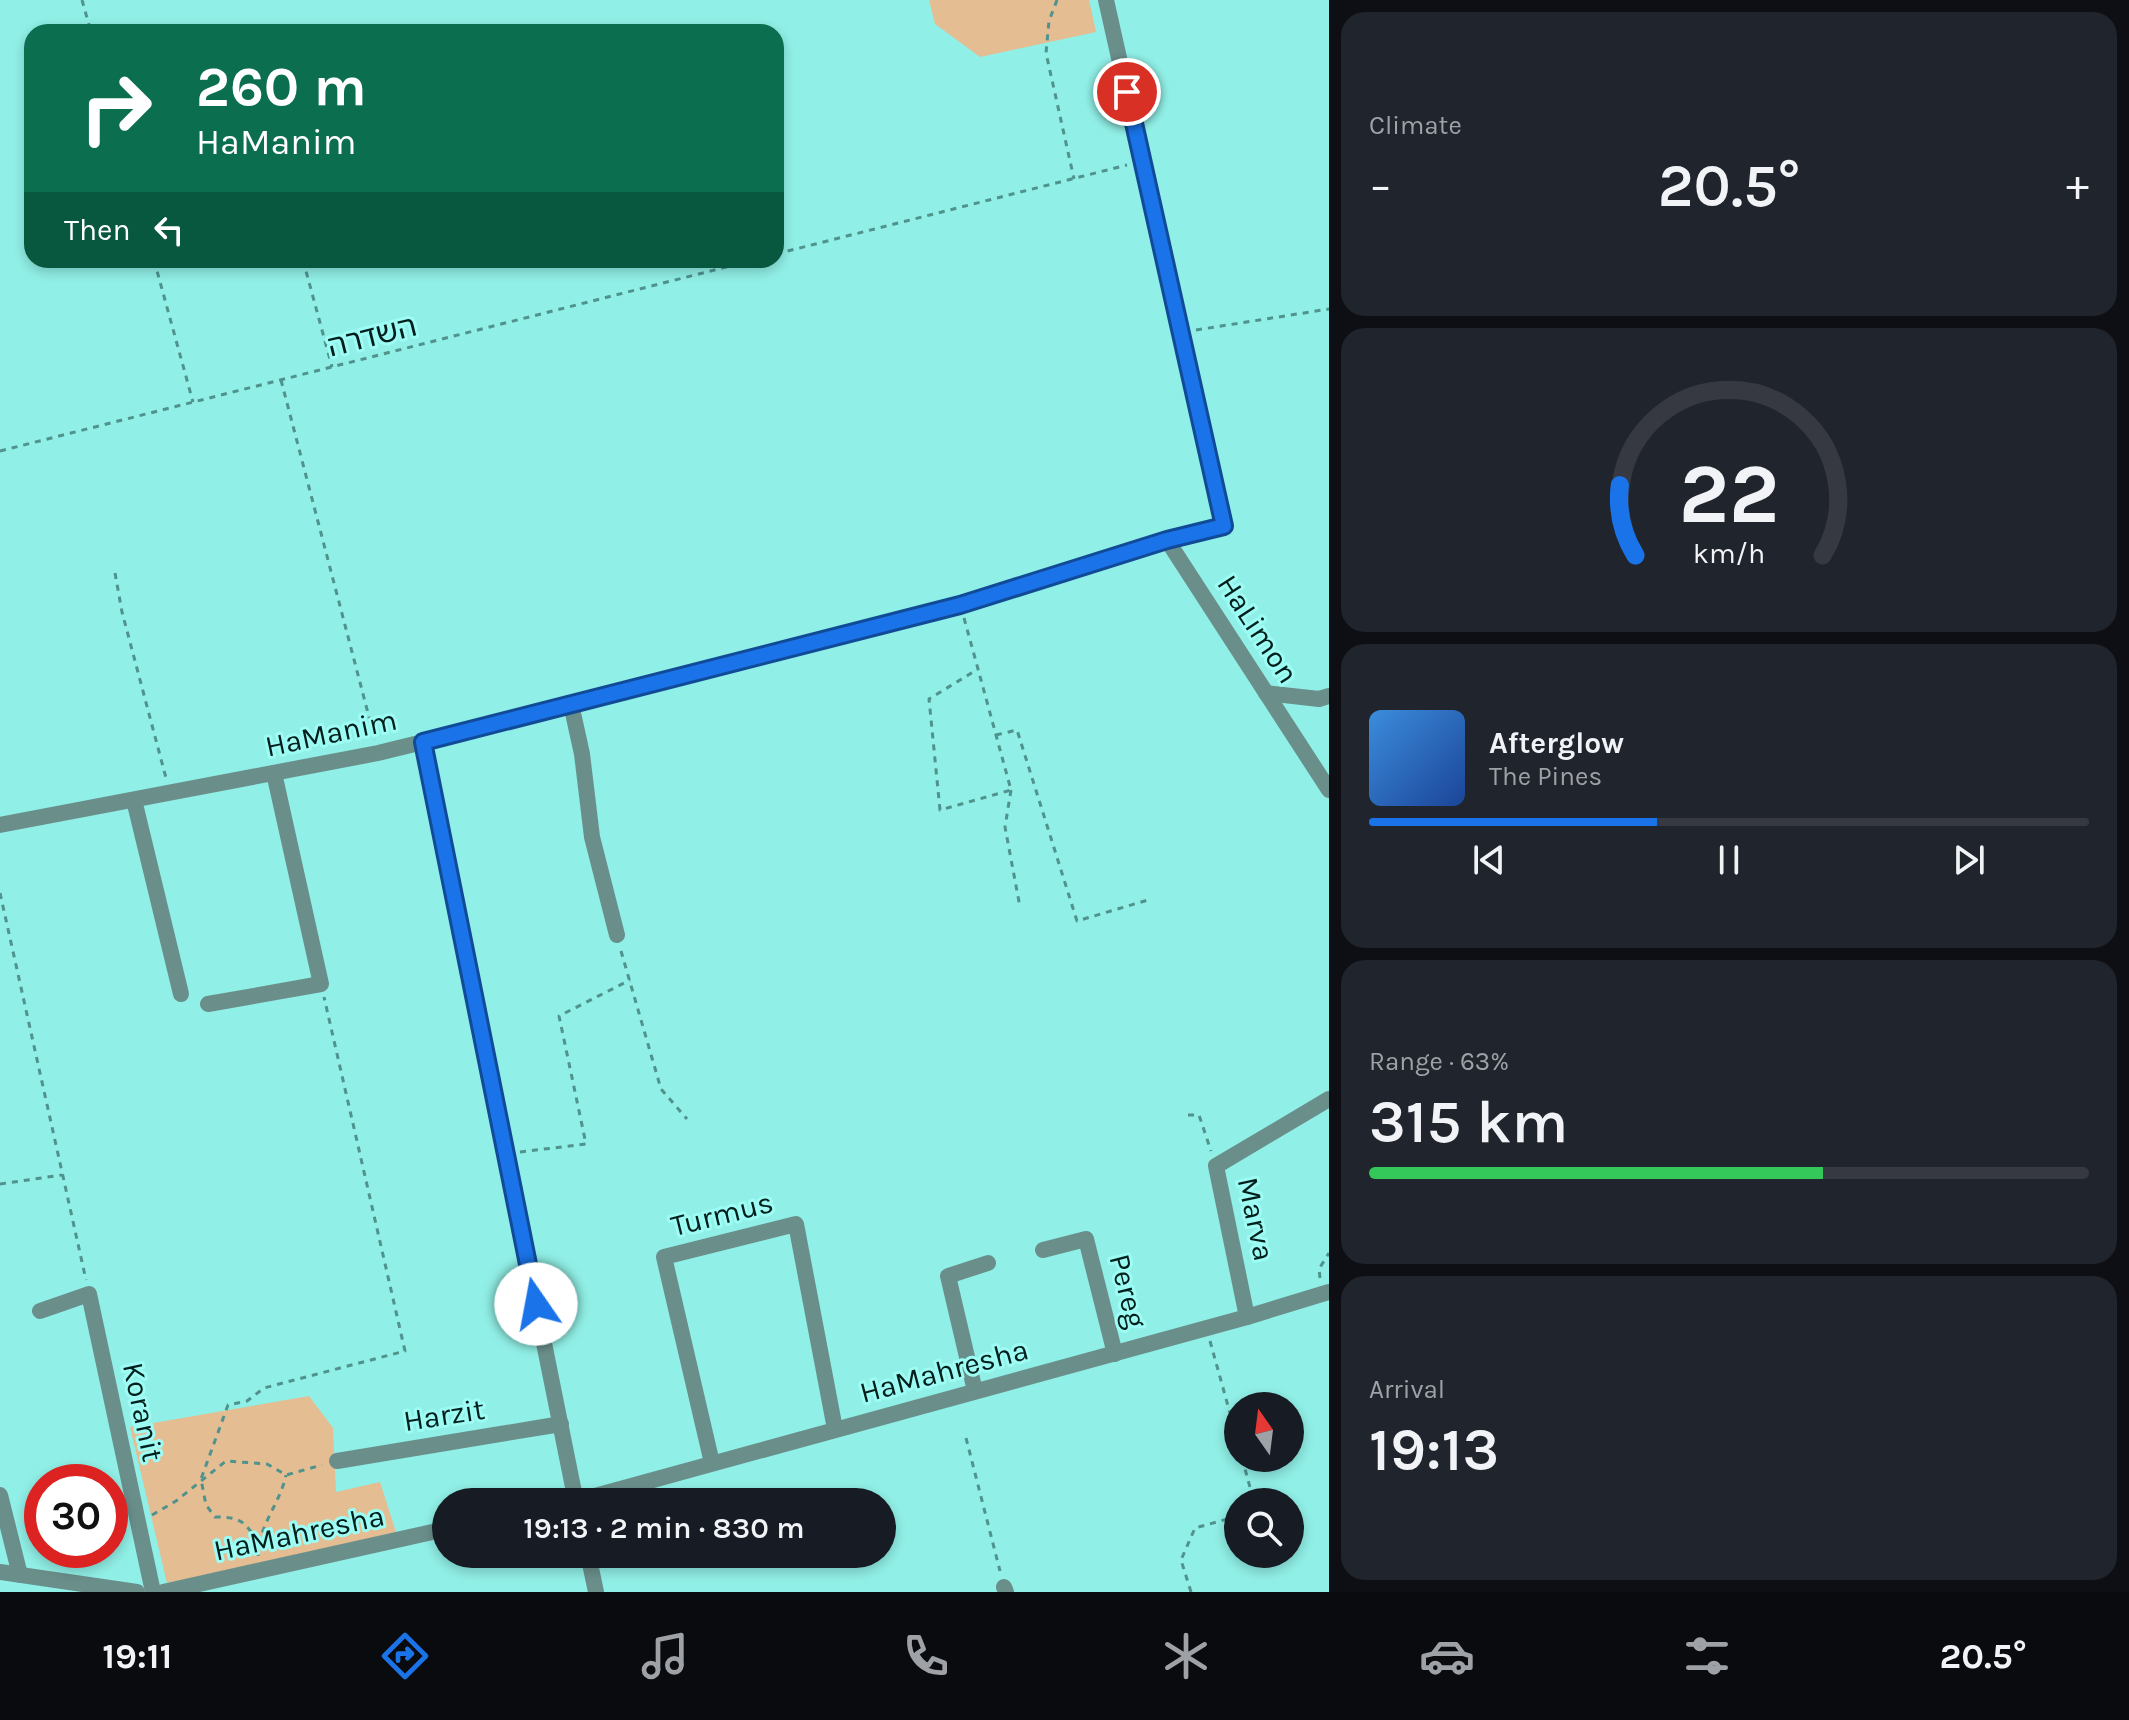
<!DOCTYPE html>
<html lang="en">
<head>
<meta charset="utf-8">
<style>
	body { margin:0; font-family:Karla,"Noto Sans Hebrew",sans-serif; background:#20242c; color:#f1f3f6; height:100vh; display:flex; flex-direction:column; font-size:30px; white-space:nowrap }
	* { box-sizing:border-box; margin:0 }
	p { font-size:26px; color:#9ea1a6 }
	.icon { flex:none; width:44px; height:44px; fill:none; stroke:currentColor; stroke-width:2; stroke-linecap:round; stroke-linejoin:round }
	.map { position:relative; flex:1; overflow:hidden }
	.drawer { display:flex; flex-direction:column; gap:12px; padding:12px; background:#0d0f14; width:800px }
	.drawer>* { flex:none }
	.top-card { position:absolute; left:24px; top:24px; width:760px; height:244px; border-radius:24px; box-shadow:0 4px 12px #0003; background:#0b6e4f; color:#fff; overflow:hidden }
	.needle { width:52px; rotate:346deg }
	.fabs { position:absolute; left:1224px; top:1392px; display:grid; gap:16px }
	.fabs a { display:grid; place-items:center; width:80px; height:80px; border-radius:50%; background:#171b24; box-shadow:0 4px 12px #0003; font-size:40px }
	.speed { position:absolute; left:24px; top:1464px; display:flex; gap:16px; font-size:40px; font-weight:700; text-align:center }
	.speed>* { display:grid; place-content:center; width:104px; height:104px; border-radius:50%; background:#171b24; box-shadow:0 4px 12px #0003; line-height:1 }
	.speed .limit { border:12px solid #d22; background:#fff; color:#111 }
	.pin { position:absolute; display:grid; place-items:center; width:68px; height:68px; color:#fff; margin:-34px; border:4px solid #fff; border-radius:50%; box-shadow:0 2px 8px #0007 }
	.me { position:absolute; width:88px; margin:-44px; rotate:348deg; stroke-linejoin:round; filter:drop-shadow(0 0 6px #0008) }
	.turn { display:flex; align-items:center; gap:28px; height:168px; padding:0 40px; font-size:36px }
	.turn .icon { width:104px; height:104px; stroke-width:2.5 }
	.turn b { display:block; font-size:56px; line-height:68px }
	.then { display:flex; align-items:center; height:76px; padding:0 40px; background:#0003; gap:16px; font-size:30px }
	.big { font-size:60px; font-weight:600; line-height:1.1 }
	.drawer .widget { flex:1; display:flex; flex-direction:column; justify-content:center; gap:12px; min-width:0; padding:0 28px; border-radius:24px; background:#20242c }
	.drawer .dial { align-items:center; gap:0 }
	.dial svg { height:208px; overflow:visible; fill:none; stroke:#363941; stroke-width:7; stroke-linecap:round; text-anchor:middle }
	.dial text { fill:#f1f3f6; stroke:none }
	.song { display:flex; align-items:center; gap:24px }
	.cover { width:96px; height:96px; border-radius:12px; background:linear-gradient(135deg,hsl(210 70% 55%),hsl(220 70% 35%)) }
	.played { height:8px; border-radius:4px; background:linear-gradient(90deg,#1a73e8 40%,#363941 40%) }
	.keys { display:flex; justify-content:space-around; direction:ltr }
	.heat { display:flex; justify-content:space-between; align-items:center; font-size:44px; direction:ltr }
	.charge { height:12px; border-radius:6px; background:linear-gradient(90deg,#34c759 63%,#363941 0) }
	.trip { position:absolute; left:432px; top:1488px; width:464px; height:80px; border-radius:40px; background:#171b24; box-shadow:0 4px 12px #0003; font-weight:600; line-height:80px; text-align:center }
	.menu { display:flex; height:128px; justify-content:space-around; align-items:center; background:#090b0e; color:#9ea1a6 }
	.menu .icon { width:56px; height:56px }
	.menu .on { color:#1a73e8 }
	.menu b { font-size:36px; color:#f1f3f6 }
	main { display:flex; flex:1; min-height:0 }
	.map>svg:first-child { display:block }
</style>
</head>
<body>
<main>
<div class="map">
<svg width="1329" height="1592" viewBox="0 0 1329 1592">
	<rect width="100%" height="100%" fill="#90efe6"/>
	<g fill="#e4bd93">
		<path d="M929 0H1089L1096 32 980 57 935 24Z"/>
		<path d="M309 1396 333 1428 336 1492 380 1482 396 1532 289 1559 167 1583 130 1427Z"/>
	</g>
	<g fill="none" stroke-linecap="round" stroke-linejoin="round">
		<g stroke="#50928c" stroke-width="3" stroke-dasharray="6 6" stroke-linecap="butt">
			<path d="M82 0 91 32"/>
			<path d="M1057 0 1049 21 1046 53 1074 179"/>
			<path d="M776 254 1127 165"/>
			<path d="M154 260 193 402"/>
			<path d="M303 260 332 367"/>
			<path d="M1196 330 1329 309"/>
			<path d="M281 380 375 740"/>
			<path d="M0 451 754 260"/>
			<path d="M115 573 122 612 166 778"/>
			<path d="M964 618 978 669 929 699 940 810 1011 790 978 669"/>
			<path d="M996 735 1017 730 1077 921 1148 900"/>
			<path d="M1011 790 1005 827 1020 907"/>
			<path d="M0 893 86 1280"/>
			<path d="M621 951 661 1089 687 1119"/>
			<path d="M1188 1115H1199L1211 1151"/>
			<path d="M520 1152 586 1144 559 1016 630 980"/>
			<path d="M0 1184 62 1175"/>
			<path d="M1320 1278 1319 1269 1329 1253"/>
			<path d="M1210 1341 1238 1442"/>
			<path d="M966 1438 1000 1571"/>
			<path d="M1242 1458 1254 1502"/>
			<path d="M152 1515 176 1501 226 1461 267 1464 286 1475 322 1465"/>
			<path d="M258 1542C244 1521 241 1517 215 1517L206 1505 201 1479 228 1405 247 1401 264 1388 405 1351 324 997"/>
			<path d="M258 1556C259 1524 280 1504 286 1475"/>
			<path d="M1191 1592 1181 1560 1195 1528 1238 1516"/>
		</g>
		<g stroke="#6a8f8b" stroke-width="16">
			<path d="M1167 540 1329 790"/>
			<path d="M1266 693 1319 699 1329 696"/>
			<path d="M571 704 582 754 592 837 617 935"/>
			<path d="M423 742 576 1502"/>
			<path d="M134 800 181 994"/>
			<path d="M0 825 378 753 423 742 960 605 1167 540 1224 526 1106 0"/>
			<path d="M208 1004 321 984 274 773"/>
			<path d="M1043 1250 1086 1239 1115 1354"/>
			<path d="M40 1311 89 1294 153 1592"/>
			<path d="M1247 1317 1216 1166 1329 1099"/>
			<path d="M975 1391 948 1276 988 1263"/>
			<path d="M337 1461 561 1424"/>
			<path d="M712 1463 664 1257 796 1224 835 1429"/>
			<path d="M0 1495 20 1575"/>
			<path d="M573 1502 1247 1317 1329 1292"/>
			<path d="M588 1554 596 1592"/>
			<path d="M0 1572 137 1592"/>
			<path d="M1004 1587 1006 1592"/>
			<path d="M163 1592 446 1529"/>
		</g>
	</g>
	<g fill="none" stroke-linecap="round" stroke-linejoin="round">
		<defs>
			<path id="route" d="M536 1304 423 742 960 605 1167 540 1224 526 1127 92"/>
		</defs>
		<use href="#route" stroke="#114b97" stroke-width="20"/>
		<use href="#route" stroke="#1a73e8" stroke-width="14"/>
	</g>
	<g text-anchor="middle" stroke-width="6" stroke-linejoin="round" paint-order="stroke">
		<g font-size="30" fill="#001e1c" stroke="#9dfcf3">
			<text transform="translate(372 336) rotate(-14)" y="10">השדרה</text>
			<text transform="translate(1258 629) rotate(57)" y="10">HaLimon</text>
			<text transform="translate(331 733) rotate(-12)" y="10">HaManim</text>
			<text transform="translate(722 1214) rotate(-14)" y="10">Turmus</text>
			<text transform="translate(1256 1219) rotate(78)" y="10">Marva</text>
			<text transform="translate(1128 1291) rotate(76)" y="10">Pereg</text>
			<text transform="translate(944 1371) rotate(-15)" y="10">HaMahresha</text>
			<text transform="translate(143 1412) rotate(78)" y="10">Koranit</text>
			<text transform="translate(444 1415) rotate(-9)" y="10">Harzit</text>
			<text transform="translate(299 1533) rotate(-12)" y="10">HaMahresha</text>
		</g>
	</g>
</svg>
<div class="fabs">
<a><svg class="needle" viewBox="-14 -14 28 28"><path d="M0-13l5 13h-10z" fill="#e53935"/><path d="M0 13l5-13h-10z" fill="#9ea1a6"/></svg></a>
<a><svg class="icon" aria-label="search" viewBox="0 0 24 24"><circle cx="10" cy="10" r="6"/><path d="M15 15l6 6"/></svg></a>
</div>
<div class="speed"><div class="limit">30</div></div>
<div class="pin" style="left:1127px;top:92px;background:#d93025"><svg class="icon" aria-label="arrive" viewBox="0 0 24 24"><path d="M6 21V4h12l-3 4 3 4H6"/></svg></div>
<svg class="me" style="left:536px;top:1304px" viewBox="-20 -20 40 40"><circle r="19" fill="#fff"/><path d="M0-13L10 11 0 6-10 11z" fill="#1a73e8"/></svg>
<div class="trip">19:13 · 2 min · 830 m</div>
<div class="top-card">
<div class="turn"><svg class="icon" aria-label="right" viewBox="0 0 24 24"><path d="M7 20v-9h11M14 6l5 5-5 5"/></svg><div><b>260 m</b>HaManim</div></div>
<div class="then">Then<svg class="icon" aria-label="left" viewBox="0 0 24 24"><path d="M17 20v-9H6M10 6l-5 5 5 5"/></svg></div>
</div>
</div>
<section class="drawer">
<div class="widget"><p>Climate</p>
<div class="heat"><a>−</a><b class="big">20.5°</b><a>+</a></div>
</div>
<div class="widget dial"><svg viewBox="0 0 100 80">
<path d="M14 69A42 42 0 1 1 86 69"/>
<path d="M14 69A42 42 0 0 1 8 42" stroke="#1a73e8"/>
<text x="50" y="56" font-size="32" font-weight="700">22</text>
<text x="50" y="72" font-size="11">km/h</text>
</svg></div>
<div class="widget">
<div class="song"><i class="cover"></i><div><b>Afterglow</b><p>The Pines</p></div></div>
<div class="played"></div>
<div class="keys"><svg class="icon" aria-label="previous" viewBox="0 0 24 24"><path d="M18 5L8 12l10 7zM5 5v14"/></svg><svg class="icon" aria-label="pause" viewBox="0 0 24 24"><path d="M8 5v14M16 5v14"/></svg><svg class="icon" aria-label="next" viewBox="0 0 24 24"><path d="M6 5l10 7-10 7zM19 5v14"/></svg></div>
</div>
<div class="widget"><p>Range · 63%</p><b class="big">315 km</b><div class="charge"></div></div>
<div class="widget"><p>Arrival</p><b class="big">19:13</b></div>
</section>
</main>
<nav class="menu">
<b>19:11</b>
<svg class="icon on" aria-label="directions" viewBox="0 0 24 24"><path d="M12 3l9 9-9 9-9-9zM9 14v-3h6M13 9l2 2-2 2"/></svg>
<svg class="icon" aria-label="music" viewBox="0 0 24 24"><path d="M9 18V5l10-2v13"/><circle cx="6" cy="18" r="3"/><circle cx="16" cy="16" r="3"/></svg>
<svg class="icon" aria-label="phone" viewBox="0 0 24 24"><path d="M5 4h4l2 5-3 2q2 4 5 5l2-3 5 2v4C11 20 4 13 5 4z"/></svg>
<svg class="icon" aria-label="climate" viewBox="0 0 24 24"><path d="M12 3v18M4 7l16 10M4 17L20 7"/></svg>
<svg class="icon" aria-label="car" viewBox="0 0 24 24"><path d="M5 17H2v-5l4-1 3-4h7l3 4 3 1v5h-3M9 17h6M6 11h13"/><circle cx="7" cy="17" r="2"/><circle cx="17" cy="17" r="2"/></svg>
<svg class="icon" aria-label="filters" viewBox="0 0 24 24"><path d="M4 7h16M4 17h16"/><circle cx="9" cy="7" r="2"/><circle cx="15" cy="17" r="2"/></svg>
<b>20.5°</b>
</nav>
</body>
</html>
